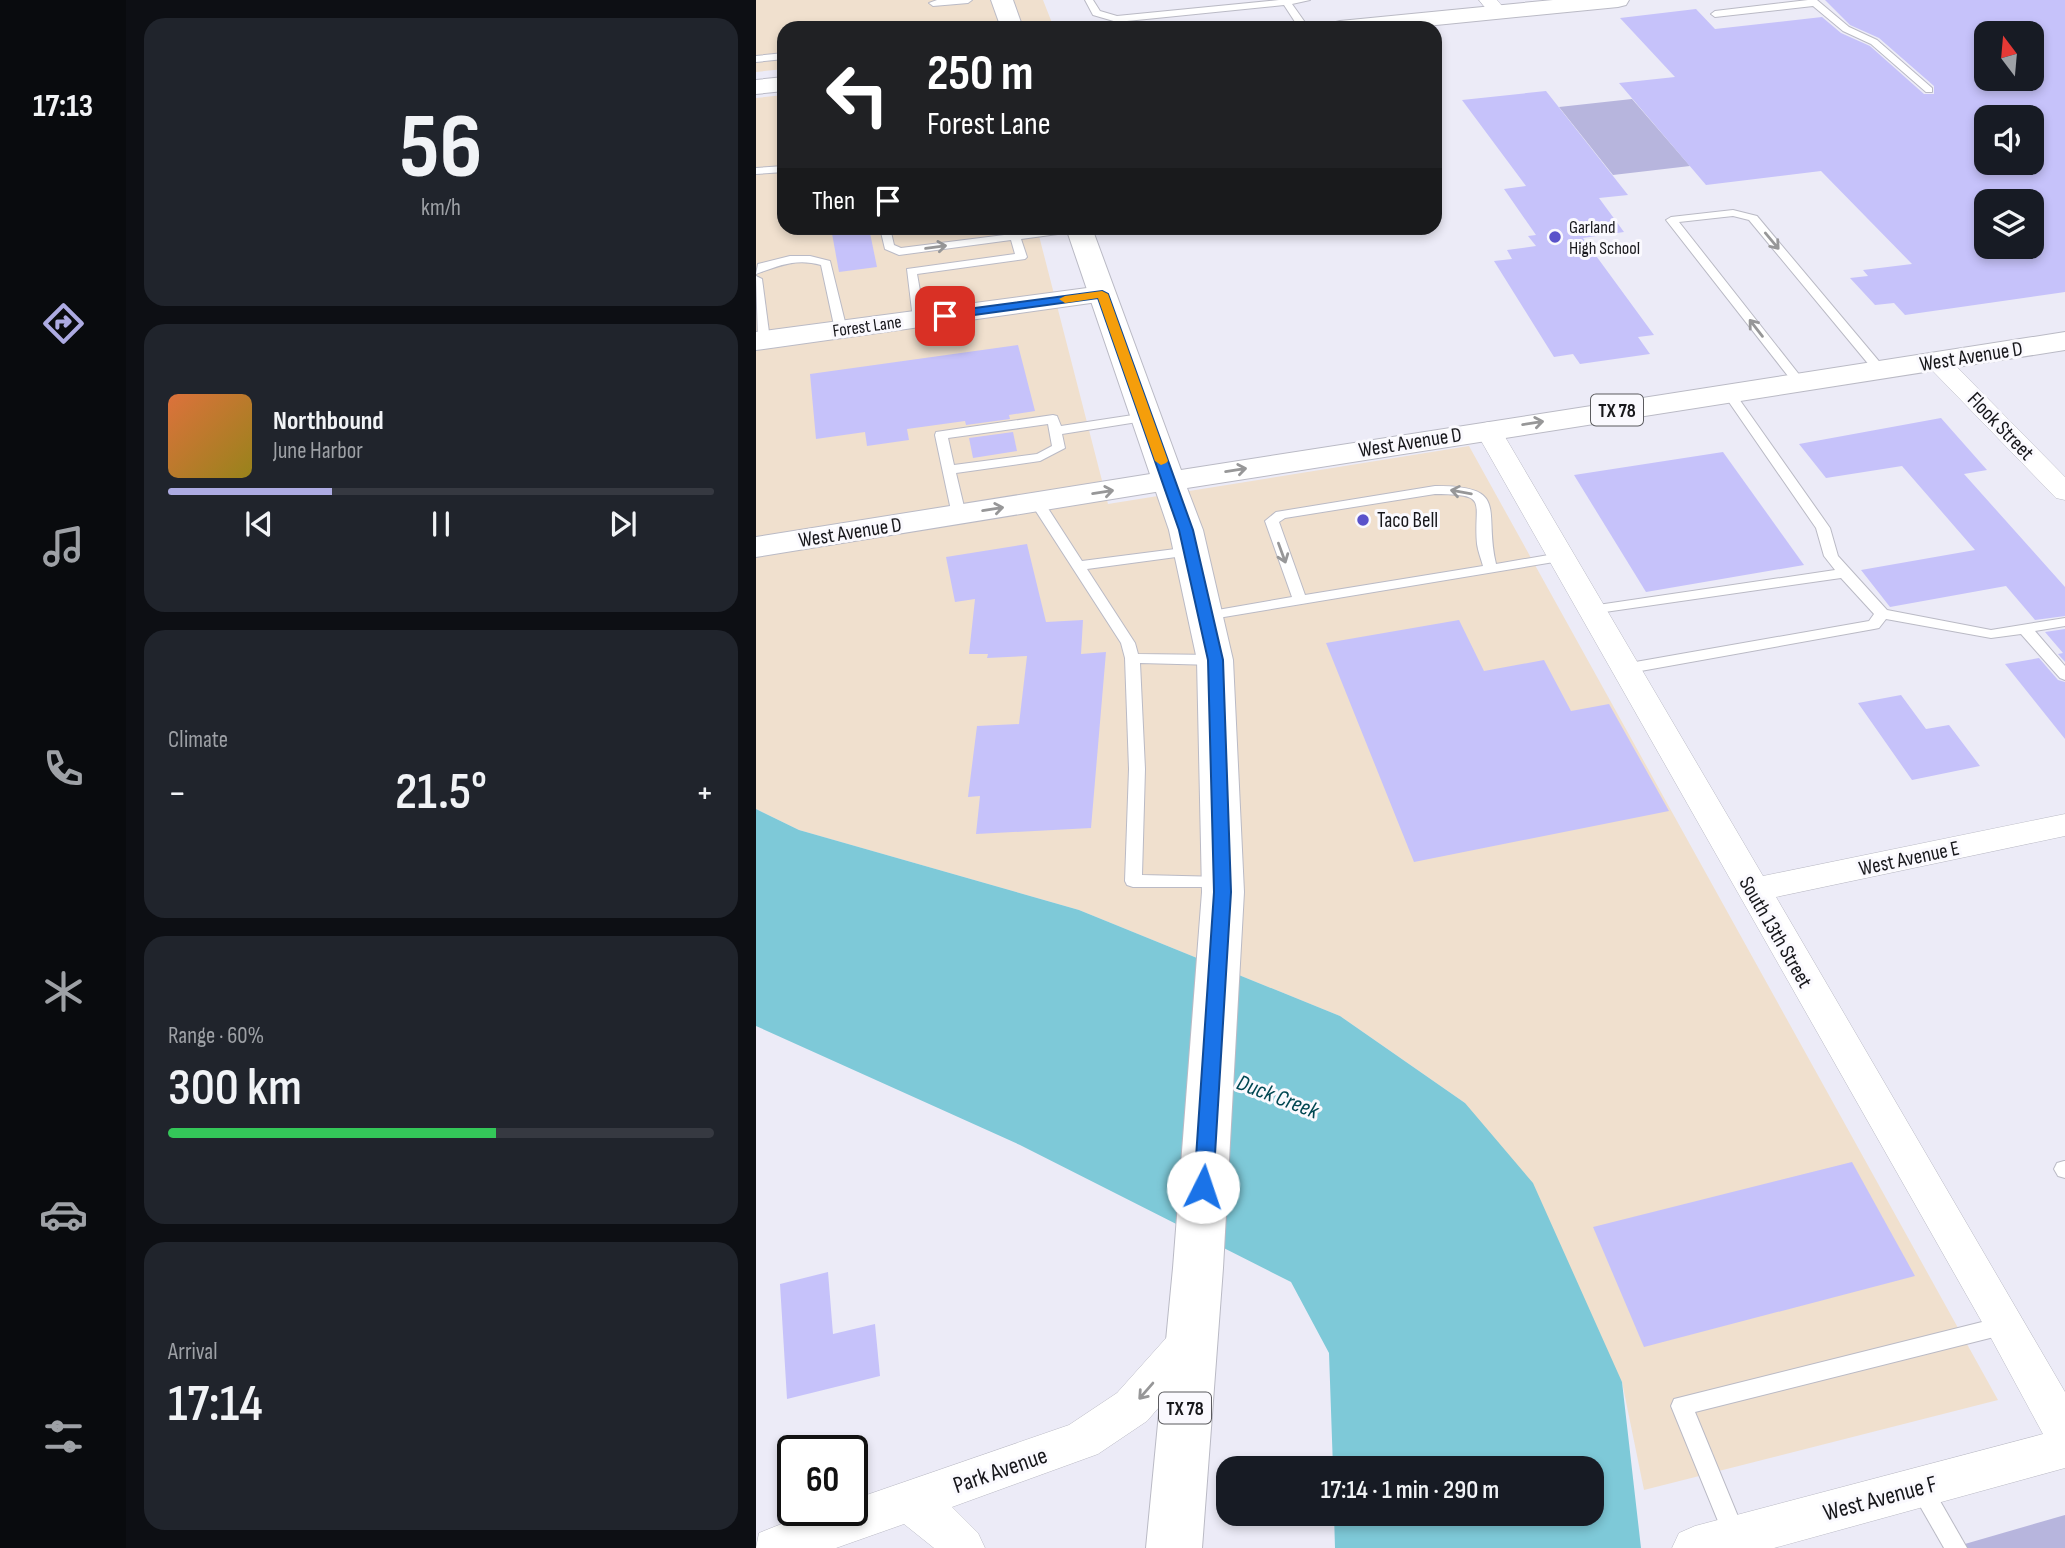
<!DOCTYPE html>
<html lang="en">
<head>
<meta charset="utf-8">
<style>
	body { margin:0; font-family:"Sofia Sans Condensed",sans-serif; background:#20242c; color:#f1f3f6; height:100vh; display:flex; flex-direction:column; font-size:26px; white-space:nowrap }
	* { box-sizing:border-box; margin:0 }
	p { font-size:23px; color:#9ea1a6 }
	.icon { flex:none; width:38px; height:38px; fill:none; stroke:currentColor; stroke-width:2; stroke-linecap:round; stroke-linejoin:round }
	.map { position:relative; flex:1; overflow:hidden }
	.details { display:flex; flex-direction:column; gap:18px; padding:18px; background:#0d0f14; width:630px }
	.details>* { flex:none }
	.top-card { position:absolute; left:21px; top:21px; width:665px; height:214px; border-radius:21px; box-shadow:0 4px 10px #0003; background:#202124; color:#fff; overflow:hidden }
	.needle { width:46px; rotate:344deg }
	.buttons { position:absolute; left:1218px; top:21px; display:grid; gap:14px }
	.buttons a { display:grid; place-items:center; width:70px; height:70px; border-radius:14px; background:#171b24; box-shadow:0 4px 10px #0003; font-size:35px }
	.speed { position:absolute; left:21px; top:1435px; display:flex; gap:14px; font-size:35px; font-weight:700; text-align:center }
	.speed>* { display:grid; place-content:center; width:91px; height:91px; border-radius:50%; background:#171b24; box-shadow:0 4px 10px #0003; line-height:1 }
	.speed .limit { border:4px solid #111; border-radius:10px; background:#fff; color:#111 }
	.pin { position:absolute; display:grid; place-items:center; width:60px; height:60px; color:#fff; margin:-30px; border-radius:14px; box-shadow:0 4px 10px #0006 }
	.me { position:absolute; width:77px; margin:-38px; rotate:4deg; stroke-linejoin:round; filter:drop-shadow(0 0 5px #0008) }
	.turn { display:flex; align-items:center; gap:24px; height:147px; padding:0 35px; font-size:32px }
	.turn .icon { width:91px; height:91px; stroke-width:2.5 }
	.turn b { display:block; font-size:49px; line-height:60px }
	.then { display:flex; align-items:center; height:66px; padding:0 35px; background:#0003; gap:14px; font-size:26px }
	.big { font-size:52px; font-weight:600; line-height:1.1 }
	.details .tile { flex:1; display:flex; flex-direction:column; justify-content:center; gap:10px; min-width:0; padding:0 24px; border-radius:21px; background:#20242c }
	.details .dial { align-items:center; gap:0 }
	.dial b { font-size:91px; line-height:1 }
	.song { display:flex; align-items:center; gap:21px }
	.cover { width:84px; height:84px; border-radius:10px; background:linear-gradient(135deg,hsl(20 70% 55%),hsl(50 70% 35%)) }
	.played { height:7px; border-radius:4px; background:linear-gradient(90deg,#adabe2 30%,#363941 30%) }
	.keys { display:flex; justify-content:space-around; direction:ltr }
	.heat { display:flex; justify-content:space-between; align-items:center; font-size:38px; direction:ltr }
	.charge { height:10px; border-radius:5px; background:linear-gradient(90deg,#34c759 60%,#363941 0) }
	.trip { position:absolute; left:460px; top:1456px; width:388px; height:70px; border-radius:21px; background:#171b24; box-shadow:0 4px 10px #0003; font-weight:600; line-height:70px; text-align:center }
	main { display:flex; flex:1; min-height:0 }
	.menu { display:flex; flex-direction:column; width:126px; justify-content:space-around; align-items:center; background:#090b0e; color:#9ea1a6 }
	.menu .icon { width:49px; height:49px }
	.menu .on { color:#adabe2 }
	.menu b { font-size:32px; color:#f1f3f6 }
	.map>svg:first-child { display:block }
</style>
</head>
<body>
<main>
<nav class="menu">
<b>17:13</b>
<svg class="icon on" aria-label="directions" viewBox="0 0 24 24"><path d="M12 3l9 9-9 9-9-9zM9 14v-3h6M13 9l2 2-2 2"/></svg>
<svg class="icon" aria-label="music" viewBox="0 0 24 24"><path d="M9 18V5l10-2v13"/><circle cx="6" cy="18" r="3"/><circle cx="16" cy="16" r="3"/></svg>
<svg class="icon" aria-label="phone" viewBox="0 0 24 24"><path d="M5 4h4l2 5-3 2q2 4 5 5l2-3 5 2v4C11 20 4 13 5 4z"/></svg>
<svg class="icon" aria-label="climate" viewBox="0 0 24 24"><path d="M12 3v18M4 7l16 10M4 17L20 7"/></svg>
<svg class="icon" aria-label="car" viewBox="0 0 24 24"><path d="M5 17H2v-5l4-1 3-4h7l3 4 3 1v5h-3M9 17h6M6 11h13"/><circle cx="7" cy="17" r="2"/><circle cx="17" cy="17" r="2"/></svg>
<svg class="icon" aria-label="filters" viewBox="0 0 24 24"><path d="M4 7h16M4 17h16"/><circle cx="9" cy="7" r="2"/><circle cx="15" cy="17" r="2"/></svg>
</nav>
<section class="details">
<div class="tile dial"><b>56</b><p>km/h</p></div>
<div class="tile">
<div class="song"><i class="cover"></i><div><b>Northbound</b><p>June Harbor</p></div></div>
<div class="played"></div>
<div class="keys"><svg class="icon" aria-label="previous" viewBox="0 0 24 24"><path d="M18 5L8 12l10 7zM5 5v14"/></svg><svg class="icon" aria-label="pause" viewBox="0 0 24 24"><path d="M8 5v14M16 5v14"/></svg><svg class="icon" aria-label="next" viewBox="0 0 24 24"><path d="M6 5l10 7-10 7zM19 5v14"/></svg></div>
</div>
<div class="tile"><p>Climate</p>
<div class="heat"><a>−</a><b class="big">21.5°</b><a>+</a></div>
</div>
<div class="tile"><p>Range · 60%</p><b class="big">300 km</b><div class="charge"></div></div>
<div class="tile"><p>Arrival</p><b class="big">17:14</b></div>
</section>
<div class="map">
<svg width="1309" height="1548" viewBox="0 0 1309 1548">
	<rect width="100%" height="100%" fill="#ecebf7"/>
	<g fill="#f0e0ce">
		<path d="M0 0H287L298 28H28V69L0 72Z"/>
		<path d="M28 95V228H281L352 504 713 446 1242 1400 888 1490 866 1382 709 1103 584 1016 323 910 43 830 0 809V98Z"/>
	</g>
	<g fill="#b7b5dd">
		<path d="M876 99 934 166 857 175 803 107Z"/>
		<path d="M1309 1515V1548H1195Z"/>
	</g>
	<path fill="#7ec9d8" d="M0 809 43 830 323 910 584 1016 709 1103 777 1183 866 1382 885 1548H579L578 1514H836V1468H577L573 1353 535 1282 264 1145 0 1026Z"/>
	<g fill="#c6c2fa" fill-rule="evenodd">
		<path d="M1069 0H1309V292L1149 315 1138 303 1119 305 1094 278 1112 276 1107 270 1156 264 1065 171 950 185 863 83 919 77 864 18 940 9 959 29 1066 17 1085 33 1114 46 1168 94H1178V86L1123 38 1094 25ZM1230 33H1276V79H1230ZM1230 117H1276V163H1230ZM1230 201H1276V247H1230Z"/>
		<path d="M790 91 872 195 843 198 868 232 827 238 898 335 882 337 894 354 824 364 817 354 798 357 738 261 756 259 751 250 780 246 772 236 780 235 748 189 770 186 706 100Z"/>
		<path d="M75 228H113L121 267 83 272Z"/>
		<path d="M262 345 279 411 253 415 254 419 210 425 209 421 151 429 153 440 111 446 109 432 60 439 54 374Z"/>
		<path d="M1185 418 1231 470 1208 474 1309 587V616L1279 620 1250 586 1134 607 1105 570 1219 550 1146 466 1070 478 1043 444Z"/>
		<path d="M257 432 261 451 217 458 213 438Z"/>
		<path d="M967 452 1048 565 890 592 818 475Z"/>
		<path d="M271 544 290 622 327 620 325 654 350 652 335 828 220 834 224 796 212 797 221 726 263 724 271 656 231 658 232 654H213L219 599 199 602 190 557Z"/>
		<path d="M703 620 728 671 788 660 815 711 853 704 913 811 658 862 570 643Z"/>
		<path d="M1309 629V662L1302 654 1307 653 1289 632Z"/>
		<path d="M1283 658 1302 680 1309 682V739L1249 664Z"/>
		<path d="M1145 695 1170 729 1193 725 1224 766 1156 780 1102 703Z"/>
		<path d="M1096 1162 1159 1276 888 1347 837 1227Z"/>
		<path d="M72 1272 77 1334 119 1324 124 1376 31 1399 24 1284Z"/>
	</g>
	<g fill="none" stroke-linecap="round" stroke-linejoin="round">
		<defs>
			<g id="lane">
				<path d="M216 0 212 3 177 6 173 3 181 0Z"/>
				<path d="M329 0H337L344 11 361 16 523 0H554L536 4 553 28H543L528 5 361 22 337 15Z"/>
				<path d="M1052 0H1061L1093 27 1121 40 1176 88V92H1170L1115 44 1087 31 1057 6 959 17 955 14 959 11Z"/>
				<path d="M28 53V59L0 62V56Z"/>
				<path d="M28 166V172L0 174V168Z"/>
				<path d="M977 210 1001 216 1127 366V372H1119L993 220 977 216 923 222 1049 382 1047 385H1039L910 220 915 217Z"/>
				<path d="M124 228H134L138 245 145 248 303 228H329L324 231 265 239 271 257 269 259 161 274 169 319 163 323 157 319 151 269 259 254 255 240 143 255 129 249Z"/>
				<path d="M34 256H54L74 261 91 330 89 333H81L79 330 65 265C40 258 22 266 0 274L2 264Z"/>
				<path d="M0 276 6 279 14 340 8 344 2 340Z"/>
				<path d="M972 388 976 389 1074 528 1082 556 1131 610 1235 630 1309 618V626L1279 631 1309 666V680L1304 678 1265 634 1235 638 1130 619 1123 628 1118 629 868 674 863 672 861 669 863 666 868 664 1113 621 1118 614 1085 578 835 614 828 610 835 606 1079 570 1068 556 1060 528 966 392Z"/>
				<path d="M390 413 396 417 394 420 306 434 309 448 284 461 200 473 210 515 203 519 196 515 179 435 180 432 297 415 301 416 305 426ZM292 424 296 446 281 454 198 465 192 438Z"/>
				<path d="M679 486C755 486 727 510 740 564L804 553 811 557 804 561 450 620 443 616 450 612 536 597 509 521 520 512ZM679 494C735 494 717 502 721 544 722 551 725 559 727 566L549 595 523 522 529 518Z"/>
				<path d="M281 498 286 499 326 561 435 547 442 551 435 555 331 569 379 643 382 654 459 655 466 660 459 665 384 663 389 769 386 875 466 877 472 879 474 883 472 887H377L371 885 369 881 373 769 369 658 365 643 274 502Z"/>
				<path d="M1308 1161H1309V1178L1302 1176 1298 1169 1301 1163Z"/>
				<path d="M1250 1316 1257 1319 1260 1325 1257 1331 1250 1334 939 1412 995 1548H973L915 1406 918 1399Z"/>
				<path d="M1164 1477 1172 1480 1211 1548H1188L1153 1487 1156 1480Z"/>
			</g>
			<g id="street">
				<path d="M723 0H741L751 12 748 16H736Z"/>
				<path d="M1181 354 1190 356 1309 477V500L1300 498 1172 366 1169 361 1172 356Z"/>
				<path d="M732 422 741 425 745 430 1007 876 1309 814V836L1020 897 1309 1392V1468L1018 1548H916L923 1533 939 1526 1287 1434 1235 1338 719 430 723 425Z"/>
				<path d="M435 1322 450 1327 456 1340 450 1353 391 1421 342 1454 196 1507 222 1533 229 1548H178L148 1524 80 1548H0L3 1533C37 1519 60 1510 96 1510V1500L313 1425 361 1393 420 1327Z"/>
			</g>
			<g id="secondary">
				<path d="M235 0H257L267 28H245Z"/>
				<path d="M28 77V91L0 94V80Z"/>
				<path d="M346 286 356 288 360 294 356 300 0 350V332Z"/>
				<path d="M413 471 424 474 429 481 424 488 0 557V537Z"/>
			</g>
			<g id="primary">
				<path d="M797 0H873L870 5 862 7 650 28H573L576 23 584 21Z"/>
				<path d="M310 228H336L425 470 1309 332V350L431 488 447 530 477 660 488 892 467 1268 446 1548H390L417 1268 446 892 441 660 413 530Z"/>
			</g>
		</defs>
		<use href="#lane" stroke="#babac5" stroke-width="2"/>
		<use href="#street" stroke="#babac5" stroke-width="1"/>
		<use href="#secondary" stroke="#babac5" stroke-width="2"/>
		<use href="#primary" stroke="#babac5" stroke-width="2"/>
		<use href="#lane" fill="#fff" fill-rule="evenodd"/>
		<use href="#street" fill="#fff" fill-rule="evenodd"/>
		<use href="#secondary" fill="#fff" fill-rule="evenodd"/>
		<use href="#primary" fill="#fff" fill-rule="evenodd"/>
	</g>
	<defs><path id="oneway-shaft" d="M-6 0H5M1.5-3L5.5 0L1.5 3" fill="none" stroke-width="1.6" stroke-linecap="round" stroke-linejoin="round" transform="scale(1.75)"/></defs>
	<g stroke="#979798">
		<use href="#oneway-shaft" transform="translate(1016 241) rotate(50)"/>
		<use href="#oneway-shaft" transform="translate(180 247) rotate(-8)"/>
		<use href="#oneway-shaft" transform="translate(1000 328) rotate(-128)"/>
		<use href="#oneway-shaft" transform="translate(777 423) rotate(-9)"/>
		<use href="#oneway-shaft" transform="translate(480 470) rotate(-9)"/>
		<use href="#oneway-shaft" transform="translate(347 492) rotate(-9)"/>
		<use href="#oneway-shaft" transform="translate(705 492) rotate(-170)"/>
		<use href="#oneway-shaft" transform="translate(237 509) rotate(-9)"/>
		<use href="#oneway-shaft" transform="translate(526 553) rotate(70)"/>
		<use href="#oneway-shaft" transform="translate(390 1391) rotate(131)"/>
	</g>
	<path fill="#1a73e8" stroke="#114b97" stroke-width="2" d="M346 291 352 294 437 530 467 660 475 892 457 1187 454 1193 447 1195 441 1193 438 1187 458 892 452 660 423 530 342 298 189 319 183 316 189 312Z"/>
	<path fill="#f59e0b" d="M346 291 352 294 412 461 410 463 405 465 399 461 342 298 309 303 303 299 309 296Z"/>
	<g fill="#5a52ca" stroke="#faf9fe" stroke-width="2.5">
		<circle cx="799" cy="237" r="7"/>
		<circle cx="607" cy="520" r="7"/>
	</g>
	<g text-anchor="middle" stroke-width="6" stroke-linejoin="round" paint-order="stroke">
		<g font-size="18" fill="#17171b" stroke="#faf9fe" text-anchor="start">
			<text x="813" y="233">Garland<tspan x="813" dy="21">High School</tspan></text>
		</g>
		<g font-size="18" fill="#17171b" stroke="#faf9fe">
			<text transform="translate(111 326) rotate(-8)" y="6">Forest Lane</text>
		</g>
		<g fill="#faf9fe" stroke="#5b5b5f" stroke-width="2">
			<rect x="835" y="394.5" width="52" height="31" rx="5"/>
			<rect x="403" y="1392.5" width="52" height="31" rx="5"/>
		</g>
		<g font-size="19" font-weight="bold" fill="#17171b">
			<text x="861" y="417">TX 78</text>
			<text x="429" y="1415">TX 78</text>
		</g>
		<g font-size="21" fill="#17171b" stroke="#faf9fe">
			<text transform="translate(1215 356) rotate(-9)" y="7">West Avenue D</text>
			<text transform="translate(1245 426) rotate(46)" y="7">Flook Street</text>
			<text transform="translate(654 442) rotate(-9)" y="7">West Avenue D</text>
			<text transform="translate(94 532) rotate(-9)" y="7">West Avenue D</text>
			<text transform="translate(1153 858) rotate(-12)" y="7">West Avenue E</text>
			<text transform="translate(1020 932) rotate(60)" y="7">South 13th Street</text>
		</g>
		<g font-size="21" fill="#17171b" stroke="#faf9fe" text-anchor="start">
			<text x="621" y="527">Taco Bell</text>
		</g>
		<g font-size="23" font-style="italic" fill="#004752" stroke="#faf9fe">
			<text transform="translate(522 1096) rotate(21)" y="8">Duck Creek</text>
		</g>
		<g font-size="24" fill="#17171b" stroke="#faf9fe">
			<text transform="translate(244 1470) rotate(-19)" y="8">Park Avenue</text>
			<text transform="translate(1124 1498) rotate(-15)" y="8">West Avenue F</text>
		</g>
	</g>
</svg>
<div class="buttons">
<a><svg class="needle" viewBox="-14 -14 28 28"><path d="M0-13l5 13h-10z" fill="#e53935"/><path d="M0 13l5-13h-10z" fill="#9ea1a6"/></svg></a>
<a><svg class="icon" aria-label="sound" viewBox="0 0 24 24"><path d="M4 9h4l5-4v14l-5-4H4zM17 9q2 3 0 6"/></svg></a>
<a><svg class="icon" aria-label="layers" viewBox="0 0 24 24"><path d="M12 4l9 5-9 5-9-5zM3 14l9 5 9-5"/></svg></a>
</div>
<div class="speed"><div class="limit">60</div></div>
<div class="pin" style="left:189px;top:316px;background:#d93025"><svg class="icon" aria-label="arrive" viewBox="0 0 24 24"><path d="M6 21V4h12l-3 4 3 4H6"/></svg></div>
<svg class="me" style="left:447px;top:1187px" viewBox="-20 -20 40 40"><circle r="19" fill="#fff"/><path d="M0-13L10 11 0 6-10 11z" fill="#1a73e8"/></svg>
<div class="trip">17:14 · 1 min · 290 m</div>
<div class="top-card">
<div class="turn"><svg class="icon" aria-label="left" viewBox="0 0 24 24"><path d="M17 20v-9H6M10 6l-5 5 5 5"/></svg><div><b>250 m</b>Forest Lane</div></div>
<div class="then">Then<svg class="icon" aria-label="arrive" viewBox="0 0 24 24"><path d="M6 21V4h12l-3 4 3 4H6"/></svg></div>
</div>
</div>
</main>
</body>
</html>
